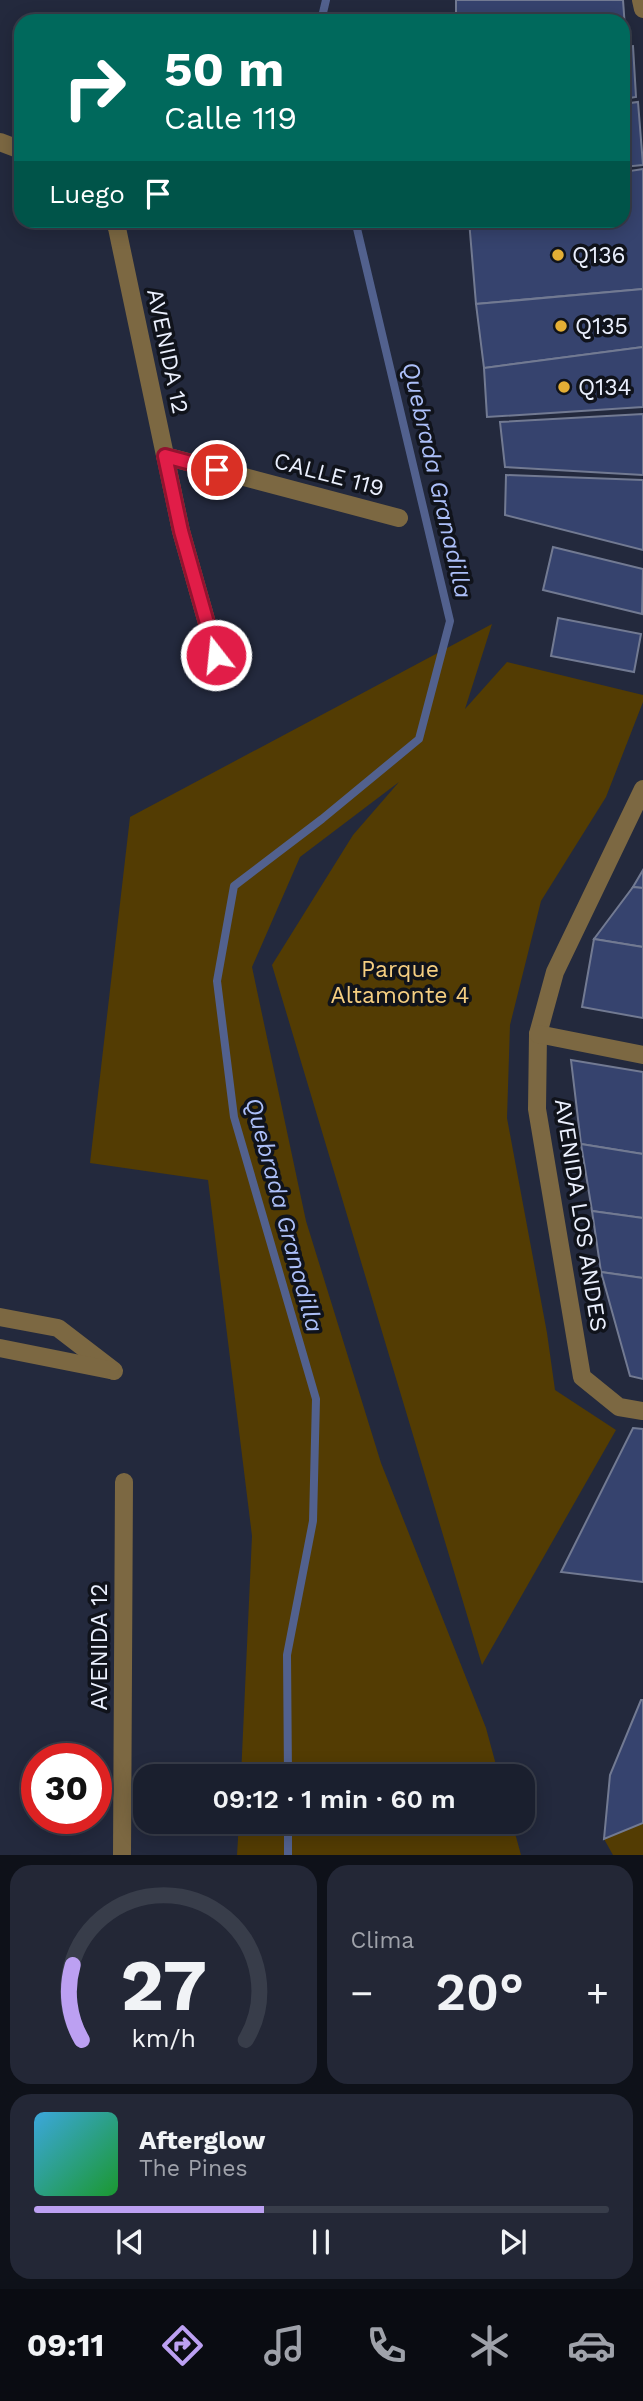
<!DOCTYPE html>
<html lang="es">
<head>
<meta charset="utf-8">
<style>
	body { margin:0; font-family:"Work Sans",sans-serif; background:#232736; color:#f1f3f6; height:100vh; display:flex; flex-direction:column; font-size:26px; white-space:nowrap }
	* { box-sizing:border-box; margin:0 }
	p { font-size:23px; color:#9fa2aa }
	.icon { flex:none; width:38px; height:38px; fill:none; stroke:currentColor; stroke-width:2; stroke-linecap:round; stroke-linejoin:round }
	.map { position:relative; height:1855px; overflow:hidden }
	.details { display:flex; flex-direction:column; gap:10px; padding:10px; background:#0e1119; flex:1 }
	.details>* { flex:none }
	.guide { position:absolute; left:14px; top:14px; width:616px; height:214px; border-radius:21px; box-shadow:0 4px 18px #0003,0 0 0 2px #383d4a; background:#00695c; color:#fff; overflow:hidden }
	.speed { position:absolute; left:21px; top:1743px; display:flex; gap:14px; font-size:35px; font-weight:700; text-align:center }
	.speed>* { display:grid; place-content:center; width:91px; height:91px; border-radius:50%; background:#1a1f2e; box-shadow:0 4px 18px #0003,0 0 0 2px #383d4a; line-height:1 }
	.speed .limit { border:10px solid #d22; background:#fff; color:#111 }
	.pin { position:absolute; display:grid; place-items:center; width:60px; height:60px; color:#fff; margin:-30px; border:4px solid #fff; border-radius:50%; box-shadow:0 2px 7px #0007 }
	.me { position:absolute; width:77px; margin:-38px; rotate:344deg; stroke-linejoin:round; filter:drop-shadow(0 0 5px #0008) }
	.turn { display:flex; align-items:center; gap:24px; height:147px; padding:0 35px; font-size:32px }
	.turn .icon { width:91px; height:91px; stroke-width:2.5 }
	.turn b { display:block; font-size:49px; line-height:60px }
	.then { display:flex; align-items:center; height:66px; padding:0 35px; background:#0003; gap:14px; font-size:26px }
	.big { font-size:52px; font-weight:600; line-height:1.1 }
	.details .widget { flex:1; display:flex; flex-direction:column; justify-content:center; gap:10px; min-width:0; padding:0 24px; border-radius:21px; background:#232736 }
	.details .dial { align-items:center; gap:0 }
	.dial svg { height:182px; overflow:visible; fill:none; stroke:#383d4a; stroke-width:7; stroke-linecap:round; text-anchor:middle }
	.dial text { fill:#f1f3f6; stroke:none }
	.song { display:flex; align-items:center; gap:21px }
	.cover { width:84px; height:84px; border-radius:10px; background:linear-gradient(135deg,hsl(200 70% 55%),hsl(130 70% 35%)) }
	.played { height:7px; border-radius:4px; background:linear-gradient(90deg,#bca0f2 40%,#383d4a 40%) }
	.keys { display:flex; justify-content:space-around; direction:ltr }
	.heat { display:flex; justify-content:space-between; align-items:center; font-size:38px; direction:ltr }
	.details .tiles { flex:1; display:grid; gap:10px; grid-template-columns:1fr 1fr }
	.widget:last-child { grid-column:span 2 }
	.trip { position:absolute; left:133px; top:1764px; width:402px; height:70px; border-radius:21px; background:#1a1f2e; box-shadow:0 4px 18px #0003,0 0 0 2px #383d4a; font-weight:600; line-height:70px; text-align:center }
	.menu { display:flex; height:112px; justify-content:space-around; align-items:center; background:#0a0c12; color:#9fa2aa }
	.menu .icon { width:49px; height:49px }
	.menu .current { color:#bca0f2 }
	.menu b { font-size:32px; color:#f1f3f6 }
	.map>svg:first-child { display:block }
</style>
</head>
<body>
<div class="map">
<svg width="643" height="1855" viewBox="0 0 643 1855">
	<rect width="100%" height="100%" fill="#23293d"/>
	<g fill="#533c03">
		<path d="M492 624 465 709 507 662 643 695V702L606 797 541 901 510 1025 507 1118 547 1333 555 1390 616 1430 482 1665 272 965 353 835 399 782 300 857 252 967 306 1221 381 1463 486 1728 499 1776H241L252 1536 208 1180 90 1163 130 817Z"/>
		<path d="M239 1822H512L521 1855H237Z"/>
		<path d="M643 1823V1855H613L604 1839Z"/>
	</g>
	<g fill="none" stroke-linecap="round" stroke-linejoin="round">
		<g stroke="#52618e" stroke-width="8">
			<path d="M321 21 326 0"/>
			<path d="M288 1776 287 1655 313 1521 316 1399 234 1117 217 981 234 886 322 819 419 739 450 621 355 220"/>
			<path d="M288 1822V1855"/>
		</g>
	</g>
	<g fill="#36436e" stroke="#727a92" stroke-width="2">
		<path d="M456 0H623L626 42H623V21H456Z"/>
		<path d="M633 46 636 97 623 99V47Z"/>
		<path d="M638 102 643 165 623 167V104Z"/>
		<path d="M643 169V289L476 304 469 220H623V172Z"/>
		<path d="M643 289V347L484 368 476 304Z"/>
		<path d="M643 347V407L487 417 484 368Z"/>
		<path d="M643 414V475L505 467 500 422Z"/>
		<path d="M506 475 643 480V550L505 515Z"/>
		<path d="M553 547 643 569 642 614 543 590Z"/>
		<path d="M558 618 641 634 634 672 551 656Z"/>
		<path d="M643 870V888L633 887Z"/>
		<path d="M633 887 643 888V947L594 939Z"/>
		<path d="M594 939 643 947V1018L582 1007Z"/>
		<path d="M571 1060 643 1072V1154L581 1144Z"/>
		<path d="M581 1144 643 1154V1218L592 1211Z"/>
		<path d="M592 1211 643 1218V1278L601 1272Z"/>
		<path d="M601 1272 643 1278V1379L630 1376Z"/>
		<path d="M633 1428 643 1429V1582L561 1572Z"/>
		<path d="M641 1700H643V1823L604 1839 610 1775Z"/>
	</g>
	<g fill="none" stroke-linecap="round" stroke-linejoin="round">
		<g stroke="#7c6842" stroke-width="18">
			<path d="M641 0 643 9"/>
			<path d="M0 142 21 150"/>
			<path d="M113 220 117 228 181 531 216 655"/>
			<path d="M165 456 399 518"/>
			<path d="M643 789 555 972 538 1034 537 1109 582 1377 619 1407 643 1411"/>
			<path d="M538 1034 643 1055"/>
			<path d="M0 1317 58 1328 114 1371"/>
			<path d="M0 1348 110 1370"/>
			<path d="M122 1855 124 1482"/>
		</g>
	</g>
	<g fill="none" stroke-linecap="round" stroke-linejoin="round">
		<defs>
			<path id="route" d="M216 655 181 531 165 456 217 470"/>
		</defs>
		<use href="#route" stroke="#92132f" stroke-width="18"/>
		<use href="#route" stroke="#e11d48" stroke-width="12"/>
	</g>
	<g fill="#e4ae35" stroke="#10131b" stroke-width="2.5">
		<circle cx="558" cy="255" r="7"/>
		<circle cx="561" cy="326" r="7"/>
		<circle cx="564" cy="387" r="7"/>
	</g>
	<g text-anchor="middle" stroke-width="7" stroke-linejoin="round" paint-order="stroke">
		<g font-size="23" fill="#ebf0fe" stroke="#10131b" text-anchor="start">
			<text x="572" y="263">Q136</text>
			<text x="575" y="334">Q135</text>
			<text x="578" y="395">Q134</text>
		</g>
		<g font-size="23" fill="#ebf0fe" stroke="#10131b">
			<text transform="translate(168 351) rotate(78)" y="8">AVENIDA 12</text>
			<text transform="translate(329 474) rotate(15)" y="8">CALLE 119</text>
			<text transform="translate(581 1215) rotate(81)" y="8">AVENIDA LOS ANDES</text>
			<text transform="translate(99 1647) rotate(-90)" y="8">AVENIDA 12</text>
		</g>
		<g font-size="23" fill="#f5ce81" stroke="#10131b">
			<text x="400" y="977">Parque<tspan x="400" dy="26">Altamonte 4</tspan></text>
		</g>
		<g font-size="24" font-style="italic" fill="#acbff8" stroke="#10131b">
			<text transform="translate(437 480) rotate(77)" y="8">Quebrada Granadilla</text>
			<text transform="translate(284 1215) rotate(75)" y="8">Quebrada Granadilla</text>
		</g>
	</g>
</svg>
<div class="speed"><div class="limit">30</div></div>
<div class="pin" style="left:217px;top:470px;background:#d93025"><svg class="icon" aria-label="arrive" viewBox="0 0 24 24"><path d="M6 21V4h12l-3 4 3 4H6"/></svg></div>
<svg class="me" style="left:216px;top:655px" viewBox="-20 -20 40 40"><circle r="17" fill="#e11d48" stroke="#fff" stroke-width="3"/><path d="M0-11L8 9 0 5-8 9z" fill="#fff"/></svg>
<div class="trip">09:12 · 1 min · 60 m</div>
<div class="guide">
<div class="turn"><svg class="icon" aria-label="right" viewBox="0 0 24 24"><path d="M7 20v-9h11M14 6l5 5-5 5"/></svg><div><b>50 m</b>Calle 119</div></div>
<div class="then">Luego<svg class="icon" aria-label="arrive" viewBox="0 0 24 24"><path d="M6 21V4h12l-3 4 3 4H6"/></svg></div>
</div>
</div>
<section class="details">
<div class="tiles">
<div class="widget dial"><svg viewBox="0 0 100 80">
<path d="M14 69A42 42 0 1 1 86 69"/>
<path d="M14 69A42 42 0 0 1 10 36" stroke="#bca0f2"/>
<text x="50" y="56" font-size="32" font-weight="700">27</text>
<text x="50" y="72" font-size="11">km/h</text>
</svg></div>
<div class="widget"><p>Clima</p>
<div class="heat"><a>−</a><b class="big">20°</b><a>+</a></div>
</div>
<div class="widget">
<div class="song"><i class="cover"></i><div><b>Afterglow</b><p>The Pines</p></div></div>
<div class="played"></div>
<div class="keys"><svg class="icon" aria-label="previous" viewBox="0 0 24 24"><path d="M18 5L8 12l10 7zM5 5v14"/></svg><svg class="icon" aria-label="pause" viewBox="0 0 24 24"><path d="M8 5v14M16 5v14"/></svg><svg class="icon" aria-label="next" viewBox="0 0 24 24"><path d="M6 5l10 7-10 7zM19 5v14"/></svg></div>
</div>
</div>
</section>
<nav class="menu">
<b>09:11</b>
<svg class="icon current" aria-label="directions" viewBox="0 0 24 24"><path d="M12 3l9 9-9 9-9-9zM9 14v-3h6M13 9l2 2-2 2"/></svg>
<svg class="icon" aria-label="music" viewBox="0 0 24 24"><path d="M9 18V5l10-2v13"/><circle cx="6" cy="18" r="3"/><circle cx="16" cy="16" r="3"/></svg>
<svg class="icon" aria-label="phone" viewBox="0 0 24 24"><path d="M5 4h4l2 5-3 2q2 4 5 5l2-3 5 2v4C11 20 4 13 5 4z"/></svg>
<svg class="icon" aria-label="climate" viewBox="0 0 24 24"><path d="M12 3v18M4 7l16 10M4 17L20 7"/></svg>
<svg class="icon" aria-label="car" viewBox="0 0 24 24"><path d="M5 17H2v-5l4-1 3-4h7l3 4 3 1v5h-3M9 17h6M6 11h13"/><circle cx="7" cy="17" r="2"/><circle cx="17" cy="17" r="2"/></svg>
</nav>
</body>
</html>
